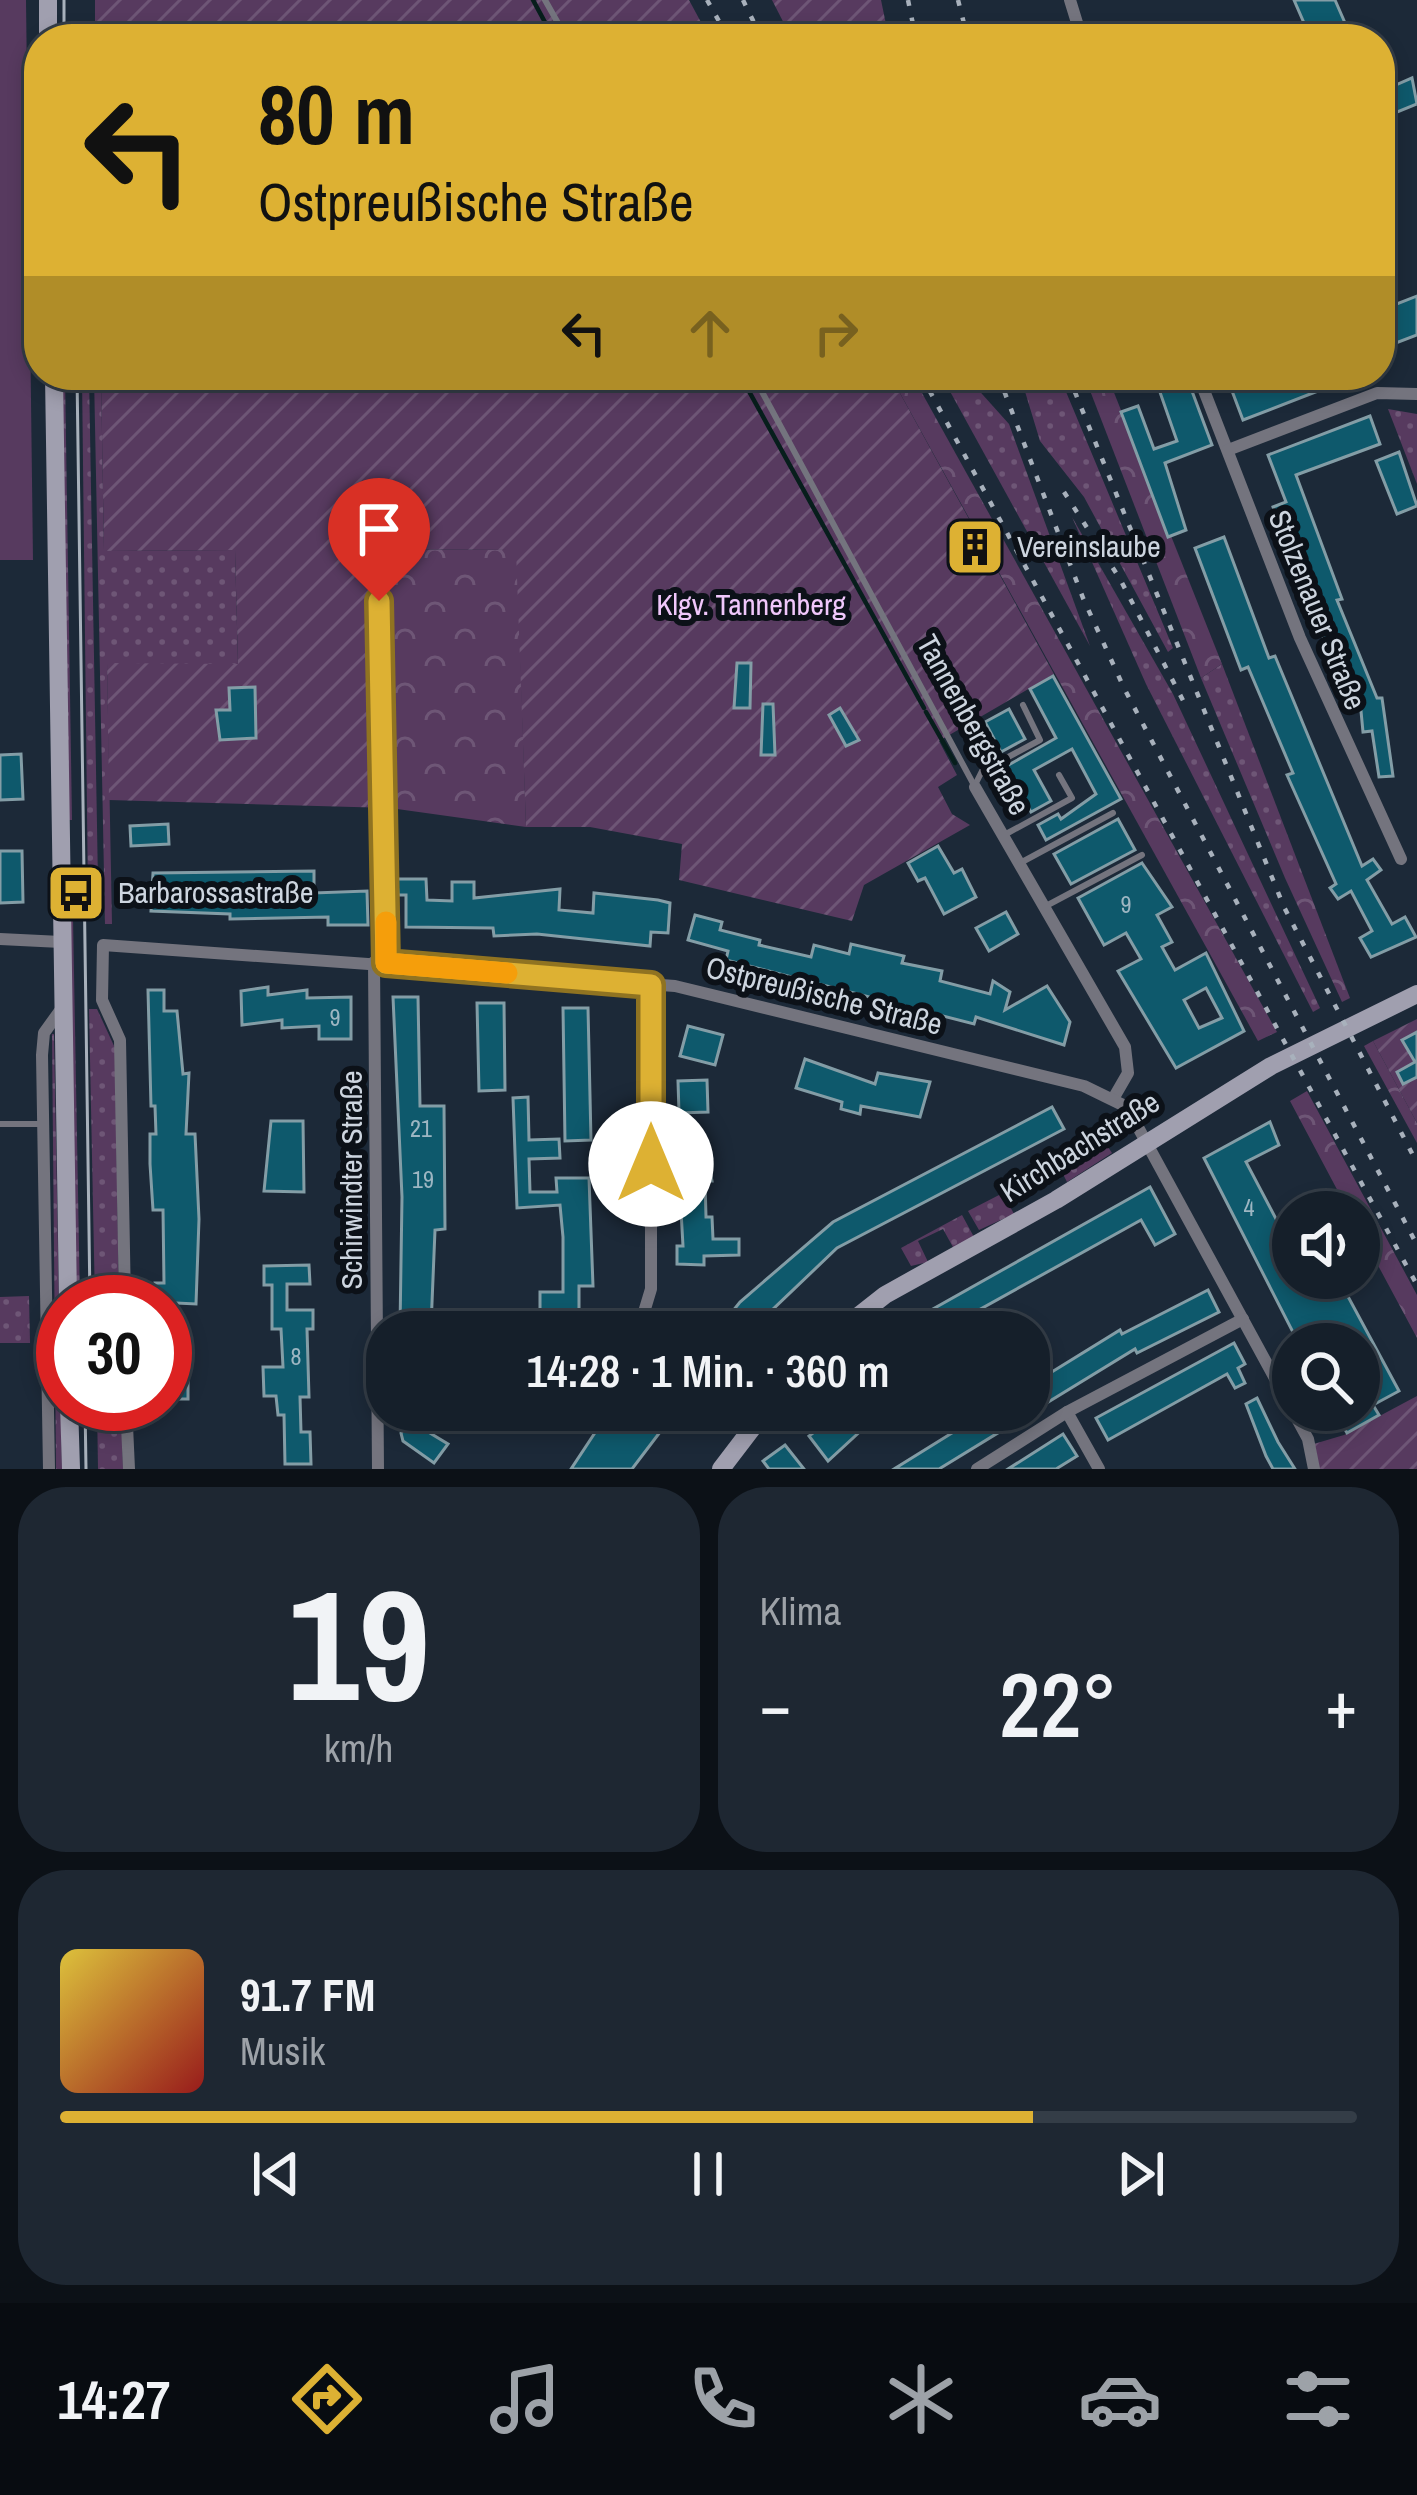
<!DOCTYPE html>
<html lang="de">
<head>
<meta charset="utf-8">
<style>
	body { margin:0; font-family:"Archivo Narrow",sans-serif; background:#1e2732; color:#f1f3f6; height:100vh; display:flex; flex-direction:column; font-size:45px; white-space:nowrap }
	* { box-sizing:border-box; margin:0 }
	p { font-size:39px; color:#9da2a8 }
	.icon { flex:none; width:66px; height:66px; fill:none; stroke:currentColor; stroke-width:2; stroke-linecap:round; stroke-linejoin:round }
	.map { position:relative; height:1469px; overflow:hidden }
	.panel { display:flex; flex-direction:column; gap:18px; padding:18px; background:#0c1117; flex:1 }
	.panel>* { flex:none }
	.banner { position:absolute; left:24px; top:24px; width:1371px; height:366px; border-radius:48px; box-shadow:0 6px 18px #0003,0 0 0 3px #343d47; background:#ddb133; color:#111; overflow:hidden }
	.buttons { position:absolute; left:1272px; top:1191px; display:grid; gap:24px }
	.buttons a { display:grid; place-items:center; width:108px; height:108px; border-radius:50%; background:#151f2a; box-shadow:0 6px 18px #0003,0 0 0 3px #343d47; font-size:60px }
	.speed { position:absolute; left:36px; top:1275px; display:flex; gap:24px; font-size:60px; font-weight:700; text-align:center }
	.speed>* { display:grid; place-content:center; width:156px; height:156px; border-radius:50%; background:#151f2a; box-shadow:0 6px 18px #0003,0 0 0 3px #343d47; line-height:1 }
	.speed .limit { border:18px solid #d22; background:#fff; color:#111 }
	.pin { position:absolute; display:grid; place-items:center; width:102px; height:102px; color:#fff; margin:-123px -51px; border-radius:50% 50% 50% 0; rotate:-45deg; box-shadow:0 0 12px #0007 }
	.pin .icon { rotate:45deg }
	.me { position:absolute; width:132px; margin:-66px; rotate:0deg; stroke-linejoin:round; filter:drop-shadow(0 0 9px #0008) }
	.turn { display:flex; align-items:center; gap:42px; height:252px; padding:0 36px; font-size:54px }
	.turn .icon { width:156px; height:156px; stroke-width:2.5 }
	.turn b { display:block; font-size:84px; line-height:102px }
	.lanes { display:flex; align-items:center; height:114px; padding:0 36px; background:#0003; justify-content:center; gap:60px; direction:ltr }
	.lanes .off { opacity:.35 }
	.big { font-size:90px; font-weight:600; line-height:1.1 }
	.panel .tile { flex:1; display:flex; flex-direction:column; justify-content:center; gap:18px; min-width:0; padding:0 42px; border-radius:48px; background:#1e2732 }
	.panel .dial { align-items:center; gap:0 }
	.dial b { font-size:156px; line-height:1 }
	.song { display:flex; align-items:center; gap:36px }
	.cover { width:144px; height:144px; border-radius:18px; background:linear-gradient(135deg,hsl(50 70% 55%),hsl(0 70% 35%)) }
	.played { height:12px; border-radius:6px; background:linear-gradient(90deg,#ddb133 75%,#343d47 75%) }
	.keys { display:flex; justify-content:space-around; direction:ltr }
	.heat { display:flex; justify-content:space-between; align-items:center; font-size:66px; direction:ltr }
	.panel .tiles { flex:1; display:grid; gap:18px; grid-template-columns:1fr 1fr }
	.tile:last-child { grid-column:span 2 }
	.trip { position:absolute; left:366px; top:1311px; width:684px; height:120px; border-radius:48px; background:#151f2a; box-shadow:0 6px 18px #0003,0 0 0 3px #343d47; font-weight:600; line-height:120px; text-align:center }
	.tabs { display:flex; height:192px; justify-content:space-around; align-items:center; background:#080c11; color:#9da2a8 }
	.tabs .icon { width:84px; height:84px }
	.tabs .active { color:#ddb133 }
	.tabs b { font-size:54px; color:#f1f3f6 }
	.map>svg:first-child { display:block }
</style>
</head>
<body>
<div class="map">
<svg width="1417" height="1469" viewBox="0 0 1417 1469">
	<defs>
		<pattern id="grass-dots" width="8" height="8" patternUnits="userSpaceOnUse" patternTransform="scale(3)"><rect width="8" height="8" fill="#573a5f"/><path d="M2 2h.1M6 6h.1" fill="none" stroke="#6e5676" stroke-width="1.8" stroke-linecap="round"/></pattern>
		<pattern id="forest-crowns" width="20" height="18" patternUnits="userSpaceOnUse" patternTransform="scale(3)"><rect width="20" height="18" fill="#573a5f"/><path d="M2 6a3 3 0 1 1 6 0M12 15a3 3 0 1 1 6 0" fill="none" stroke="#6e5676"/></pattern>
		<pattern id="garden-furrows" width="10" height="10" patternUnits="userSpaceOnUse" patternTransform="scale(3)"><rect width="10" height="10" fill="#573a5f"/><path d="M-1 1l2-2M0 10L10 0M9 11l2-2" fill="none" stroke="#6e5676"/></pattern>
	</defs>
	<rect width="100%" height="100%" fill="#1c2938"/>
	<g fill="url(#grass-dots)">
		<path d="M61 375H65L72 820H68Z"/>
		<path d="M82 375H89L98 883 88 897Z"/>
		<path d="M94 375H101L104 551 235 550 238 665 107 664 112 924H105Z"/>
		<path d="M941 375H965L1009 424 1090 646Z"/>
		<path d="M1020 375H1059L1173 648 1168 652 1084 497 1040 441Z"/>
		<path d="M1388 409 1417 414V484Z"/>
		<path d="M1072 517 1173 694 1320 1008 1313 1012 1146 684Z"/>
		<path d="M1222 664 1304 878H1285L1201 678Z"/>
		<path d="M69 918H73L80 1302H75Z"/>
		<path d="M89 1009H97L115 1048 119 1302H95Z"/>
		<path d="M52 1034H54L62 1469H56Z"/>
		<path d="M1104 1141 1112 1153 1067 1182 1060 1168 1005 1197 1014 1214 979 1230 968 1211Z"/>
		<path d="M962 1215 974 1237 954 1249 943 1229 918 1241 928 1262 911 1266 901 1248Z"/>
		<path d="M29 1296 30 1343H0V1297Z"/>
		<path d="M97 1404H121L123 1469H98Z"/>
	</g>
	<g fill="url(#forest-crowns)">
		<path d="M890 375H912L1277 1032 1258 1041Z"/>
		<path d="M1084 375H1107L1222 664 1201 678Z"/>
		<path d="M384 549 517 550 526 827 390 808Z"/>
		<path d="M1285 878H1304L1350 998 1342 1002Z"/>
		<path d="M1373 1041 1417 1123V1143L1364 1046Z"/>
		<path d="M1307 1091 1417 1295V1338L1359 1230V1212H1349L1290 1101Z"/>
	</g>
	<path fill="#573a5f" d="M0 0H26L33 560H0Z"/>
	<g fill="url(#garden-furrows)">
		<path d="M95 0H689L710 39H95Z"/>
		<path d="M772 0H881L889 39H792Z"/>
		<path d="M101 375H890L1054 674 939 741 957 775 938 787 952 814 970 825 864 885 852 921 679 880 682 844 590 827H526L516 550 384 549 390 808 109 800 107 663 238 664 235 550 104 551Z"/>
		<path d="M1417 1019V1123L1373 1041Z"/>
		<path d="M1417 1396V1469H1317L1307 1446 1344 1435Z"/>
	</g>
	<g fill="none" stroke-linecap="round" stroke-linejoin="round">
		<g stroke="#071e1c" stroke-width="4.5">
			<path d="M533 0 554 39"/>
			<path d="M740 375 924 708"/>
			<path d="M282 377 368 376"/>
			<path d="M104 379 263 376"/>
			<path d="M926 712 955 763"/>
		</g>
	</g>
	<g fill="#0e596c" stroke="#839da6" stroke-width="3" fill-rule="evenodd">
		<path d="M1294 0H1335L1352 39H1311Z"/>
		<path d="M1412 78 1417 104 1380 119V92Z"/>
		<path d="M1380 286 1389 307 1417 296V335L1380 349Z"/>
		<path d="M1154 375H1186L1212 445 1165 463 1186 530 1168 537 1121 412 1138 406 1154 449 1177 441Z"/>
		<path d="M1226 375H1256L1260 387 1293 375H1333L1336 384 1243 420Z"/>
		<path d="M1370 416 1380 444 1296 475 1342 599 1337 600 1377 698H1382L1393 776 1379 777 1372 731 1363 732 1361 711 1350 701 1291 561 1273 507 1286 502 1268 455Z"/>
		<path d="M1399 452 1417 506 1397 514 1376 461Z"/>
		<path d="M972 525 993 562 978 570 958 533Z"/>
		<path d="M1224 537 1269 658 1275 656 1362 866 1373 859 1381 870 1367 880 1392 924 1405 917 1416 937 1371 957 1360 938 1372 931 1351 891 1338 899 1330 888 1336 884 1287 775 1293 773 1248 667 1241 670 1195 548Z"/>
		<path d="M737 663H751L750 708H734Z"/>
		<path d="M1053 676 1121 799 1046 840 1038 825 1058 814 1061 819 1096 794 1072 749 1034 770 1051 801 1031 812 1005 767 1056 738 1030 689Z"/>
		<path d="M255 687 256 738 220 740 216 710H230L229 688Z"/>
		<path d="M763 704H773L775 755H761Z"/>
		<path d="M840 708 859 740 846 746 829 715Z"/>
		<path d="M1009 709 1025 739 1001 752 985 722Z"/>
		<path d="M21 754 23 799 0 800V755Z"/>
		<path d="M1118 819 1135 850 1071 884 1054 854Z"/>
		<path d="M168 824 169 844 131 846 130 826Z"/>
		<path d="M938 846 954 873 962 869 976 897 944 914 925 878 918 881 908 863Z"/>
		<path d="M0 851H22L23 902 0 903Z"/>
		<path d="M1142 863 1172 907 1157 915 1172 942 1162 947 1175 970 1206 953 1244 1031 1176 1068 1118 971 1141 959 1126 933 1104 945 1078 898ZM1206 988 1222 1018 1199 1028 1184 1000Z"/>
		<path d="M314 871V893L367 891 368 925H328V917L230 919V914L151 911 153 873Z"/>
		<path d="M397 879H426L427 900 452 901V882H474V898L560 889 559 910 593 913 594 893 658 900 670 903 668 933 651 932 650 946 537 934 494 936 493 928 406 927V895H398Z"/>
		<path d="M1006 912 1018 934 989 951 976 928Z"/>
		<path d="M695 915 722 922 720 930 760 940 759 945 811 957 814 945 849 954 851 944 904 956 902 963 942 971 940 981 990 994 993 981 1010 992 1005 1010 1047 986 1070 1022 1064 1045 976 1017 974 1024 726 960 728 951 688 940Z"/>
		<path d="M268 987V995L307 990V998L351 997V1039H319V1026L282 1028V1020L242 1025 241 991Z"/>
		<path d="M148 990H164V1011H177L183 1074 189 1073 186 1134H195L199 1219 196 1304 156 1302 155 1283H164L163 1210H153L150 1164V1134H156L155 1106H151Z"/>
		<path d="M393 997H418L420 1106H444L445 1229 435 1230 431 1327 400 1328 402 1197Z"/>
		<path d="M477 1003H504L505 1090 479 1091Z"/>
		<path d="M563 1008H588L591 1140 565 1141Z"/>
		<path d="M688 1026 723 1035 715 1065 680 1056Z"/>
		<path d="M1417 1032V1077L1403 1084 1397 1072 1415 1062 1402 1040Z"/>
		<path d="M805 1059 875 1084 878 1073 930 1082 920 1117 861 1106 860 1114 841 1109 842 1102 796 1088Z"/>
		<path d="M707 1080 708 1112 679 1113 678 1081Z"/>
		<path d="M528 1097 529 1140 559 1139 560 1158 529 1159 530 1192H557L556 1178H589L593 1286H579V1320H540V1292H563V1237L560 1205 517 1208 513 1098Z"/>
		<path d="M1052 1107 1064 1129 837 1248 749 1332H716L740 1302 833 1222Z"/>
		<path d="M271 1121H303L304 1192 264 1191Z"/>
		<path d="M1270 1122 1279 1145 1246 1162 1293 1251V1278H1338L1399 1391 1373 1405 1379 1415 1347 1433 1334 1410H1359V1344H1299L1204 1158Z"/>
		<path d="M704 1138 712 1181H705L706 1217H712L713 1239H739V1255L704 1256V1265L677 1264V1246H683L677 1139Z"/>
		<path d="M1150 1187 1175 1234 1155 1245 1141 1220 939 1332H892Z"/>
		<path d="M309 1265 310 1284H287V1310H313V1329H307L309 1397H300L301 1432H310L311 1464H285L284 1415H278L276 1396H264L263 1367H283L281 1329H272V1285H264V1266Z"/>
		<path d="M1208 1290 1219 1312 1137 1353 1135 1349 939 1469H894L989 1410H1029V1386L1120 1330 1122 1334Z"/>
		<path d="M1234 1343 1245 1364 1238 1368 1245 1383 1235 1388 1227 1374 1108 1440 1096 1418Z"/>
		<rect x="165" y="1372" width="23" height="27"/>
		<path d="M1257 1398 1278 1442 1295 1469H1273L1266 1456 1246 1404Z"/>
		<path d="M610 1410H666L673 1415 632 1469H571Z"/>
		<path d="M827 1410H856L867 1425 828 1461 809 1436 833 1418Z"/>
		<path d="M410 1421 448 1444 434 1463 403 1441 401 1433Z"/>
		<path d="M1063 1434 1077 1456 1056 1469H1008Z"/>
		<path d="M785 1445 804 1469H769L763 1461Z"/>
	</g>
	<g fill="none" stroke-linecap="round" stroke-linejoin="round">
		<g stroke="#74747e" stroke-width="6">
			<path d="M545 0 567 39"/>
			<path d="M753 375 975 787"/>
			<path d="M378 557 386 963"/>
			<path d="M976 783 982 771 1040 740 1023 705"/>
			<path d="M1006 834 1072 798 1059 775"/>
			<path d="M1022 862 1113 813"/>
			<path d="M1046 906 1142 855"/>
			<path d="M0 1124H43"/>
		</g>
		<g stroke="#74747e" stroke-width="12">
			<path d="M1070 0 1082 39"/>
			<path d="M1198 375 1300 638 1401 859"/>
			<path d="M1228 450 1377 393 1417 394"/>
			<path d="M975 787 1125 1047 1128 1073 1113 1099"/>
			<path d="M0 939 61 942"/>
			<path d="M374 962 378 1469"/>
			<path d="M125 1302 120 1040 102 1000 103 945 675 986 1084 1086 1127 1107 1308 1439 1314 1469"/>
			<path d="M638 1332 651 1289V985"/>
			<path d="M126 1404 129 1469"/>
			<path d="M1067 1412 1099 1469"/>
			<path d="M49 1469 42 1055 44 1033 62 1008"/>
			<path d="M977 1469 1067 1412 1243 1319"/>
		</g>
		<g stroke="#a09faf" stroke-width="18">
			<path d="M48 0V39"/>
			<path d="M54 375 68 1302"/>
			<path d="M838 1332 885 1295 1056 1200 1271 1066 1417 994"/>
			<path d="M69 1404 71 1469"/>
			<path d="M721 1469 766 1410"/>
		</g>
		<g stroke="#a8b1bc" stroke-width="3">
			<path d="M64 0V39"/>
			<path d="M77 375 90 1302"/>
			<path d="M85 1404 86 1469"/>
		</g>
		<g stroke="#a8b1bc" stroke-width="4.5" stroke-dasharray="6 12" stroke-linecap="butt">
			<path d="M707 0 729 39"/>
			<path d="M743 0 762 39"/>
			<path d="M908 0 916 39"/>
			<path d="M958 0 968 39"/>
			<path d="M921 375 1417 1285"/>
			<path d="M998 375 1083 598 1124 688 1417 1245"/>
			<path d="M1068 375 1284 907 1417 1163"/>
			<path d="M1064 492 1120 579 1187 708"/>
		</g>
	</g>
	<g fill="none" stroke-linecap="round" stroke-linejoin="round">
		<defs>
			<path id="route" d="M379 601 386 963 651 985V1164"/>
		</defs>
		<use href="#route" stroke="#907321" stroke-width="30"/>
		<use href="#route" stroke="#ddb133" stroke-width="21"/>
		<path stroke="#f59e0b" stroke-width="21" d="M386 922V963L507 973"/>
	</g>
	<defs>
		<symbol id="building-square" viewBox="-11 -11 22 22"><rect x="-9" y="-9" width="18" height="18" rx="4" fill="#ddb133" stroke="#0c1118"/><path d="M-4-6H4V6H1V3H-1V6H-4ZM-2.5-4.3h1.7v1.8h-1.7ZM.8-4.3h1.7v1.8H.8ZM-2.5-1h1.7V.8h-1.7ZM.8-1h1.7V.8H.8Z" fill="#111"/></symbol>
		<symbol id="bus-square" viewBox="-11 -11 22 22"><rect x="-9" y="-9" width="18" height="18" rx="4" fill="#ddb133" stroke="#0c1118"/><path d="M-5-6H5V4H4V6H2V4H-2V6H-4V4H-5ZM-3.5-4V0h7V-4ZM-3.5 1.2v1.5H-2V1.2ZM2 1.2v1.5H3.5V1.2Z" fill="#111"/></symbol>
	</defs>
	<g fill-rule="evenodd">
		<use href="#building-square" x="942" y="514" width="66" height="66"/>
		<use href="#bus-square" x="43" y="860" width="66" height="66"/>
	</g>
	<g text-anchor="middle" stroke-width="12" stroke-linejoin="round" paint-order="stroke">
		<g font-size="24" fill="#9db6c2">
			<text x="1126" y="913">9</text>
			<text x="335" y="1026">9</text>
			<text x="421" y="1137">21</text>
			<text x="423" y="1188">19</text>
			<text x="1249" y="1216">4</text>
			<text x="296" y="1365">8</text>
		</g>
		<g font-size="30" fill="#cdd5df" stroke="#0c1118" text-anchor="start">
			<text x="1017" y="557">Vereinslaube</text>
			<text x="118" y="903">Barbarossastraße</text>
		</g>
		<g font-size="30" fill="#f0c7fb" stroke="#0c1118">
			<text x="751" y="615">Klgv. Tannenberg</text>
		</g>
		<g font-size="30" fill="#cdd5df" stroke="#0c1118">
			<text transform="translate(1317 610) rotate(68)" y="10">Stolzenauer Straße</text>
			<text transform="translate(973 725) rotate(61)" y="10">Tannenbergstraße</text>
			<text transform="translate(824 996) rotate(14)" y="10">Ostpreußische Straße</text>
			<text transform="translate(1080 1147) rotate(-32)" y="10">Kirchbachstraße</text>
			<text transform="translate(352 1180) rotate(-90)" y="10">Schirwindter Straße</text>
		</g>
	</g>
</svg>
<div class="buttons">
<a><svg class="icon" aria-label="sound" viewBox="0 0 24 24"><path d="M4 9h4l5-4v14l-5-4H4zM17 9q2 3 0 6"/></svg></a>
<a><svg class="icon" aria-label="search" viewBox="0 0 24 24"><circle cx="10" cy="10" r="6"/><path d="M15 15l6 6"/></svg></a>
</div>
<div class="speed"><div class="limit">30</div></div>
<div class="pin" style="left:379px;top:601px;background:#d93025"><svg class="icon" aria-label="arrive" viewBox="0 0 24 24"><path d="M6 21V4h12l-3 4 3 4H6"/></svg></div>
<svg class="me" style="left:651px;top:1164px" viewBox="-20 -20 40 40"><circle r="19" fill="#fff"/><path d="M0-13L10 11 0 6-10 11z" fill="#ddb133"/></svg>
<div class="trip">14:28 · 1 Min. · 360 m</div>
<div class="banner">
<div class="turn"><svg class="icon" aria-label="left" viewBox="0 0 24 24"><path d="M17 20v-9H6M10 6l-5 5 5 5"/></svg><div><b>80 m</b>Ostpreußische Straße</div></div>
<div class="lanes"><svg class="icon" aria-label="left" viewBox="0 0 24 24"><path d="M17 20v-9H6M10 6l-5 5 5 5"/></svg><svg class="icon off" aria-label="ahead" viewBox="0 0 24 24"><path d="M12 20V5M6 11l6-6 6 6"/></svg><svg class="icon off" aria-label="right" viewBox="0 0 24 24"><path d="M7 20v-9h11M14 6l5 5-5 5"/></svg></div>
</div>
</div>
<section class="panel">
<div class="tiles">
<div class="tile dial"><b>19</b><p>km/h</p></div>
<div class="tile"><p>Klima</p>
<div class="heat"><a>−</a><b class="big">22°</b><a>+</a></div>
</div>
<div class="tile">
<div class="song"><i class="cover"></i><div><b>91.7 FM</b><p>Musik</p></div></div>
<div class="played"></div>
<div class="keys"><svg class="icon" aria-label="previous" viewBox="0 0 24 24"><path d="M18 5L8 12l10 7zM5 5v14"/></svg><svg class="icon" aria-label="pause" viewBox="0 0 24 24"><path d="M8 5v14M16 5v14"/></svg><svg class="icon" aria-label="next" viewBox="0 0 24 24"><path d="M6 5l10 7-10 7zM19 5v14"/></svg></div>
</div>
</div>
</section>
<nav class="tabs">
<b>14:27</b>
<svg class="icon active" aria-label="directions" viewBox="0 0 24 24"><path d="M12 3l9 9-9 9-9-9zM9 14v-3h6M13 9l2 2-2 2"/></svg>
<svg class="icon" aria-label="music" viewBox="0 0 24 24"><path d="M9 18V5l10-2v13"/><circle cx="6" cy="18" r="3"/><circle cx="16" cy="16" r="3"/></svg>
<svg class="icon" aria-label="phone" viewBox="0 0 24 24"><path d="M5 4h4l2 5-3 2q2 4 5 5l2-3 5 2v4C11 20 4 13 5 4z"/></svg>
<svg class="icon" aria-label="climate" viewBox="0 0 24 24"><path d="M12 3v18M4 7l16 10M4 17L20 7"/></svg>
<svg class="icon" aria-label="car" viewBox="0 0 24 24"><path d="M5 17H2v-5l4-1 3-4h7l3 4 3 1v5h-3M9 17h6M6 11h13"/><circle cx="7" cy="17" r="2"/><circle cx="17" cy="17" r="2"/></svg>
<svg class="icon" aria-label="filters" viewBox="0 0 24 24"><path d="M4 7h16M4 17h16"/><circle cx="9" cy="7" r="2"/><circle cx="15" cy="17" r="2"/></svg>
</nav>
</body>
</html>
